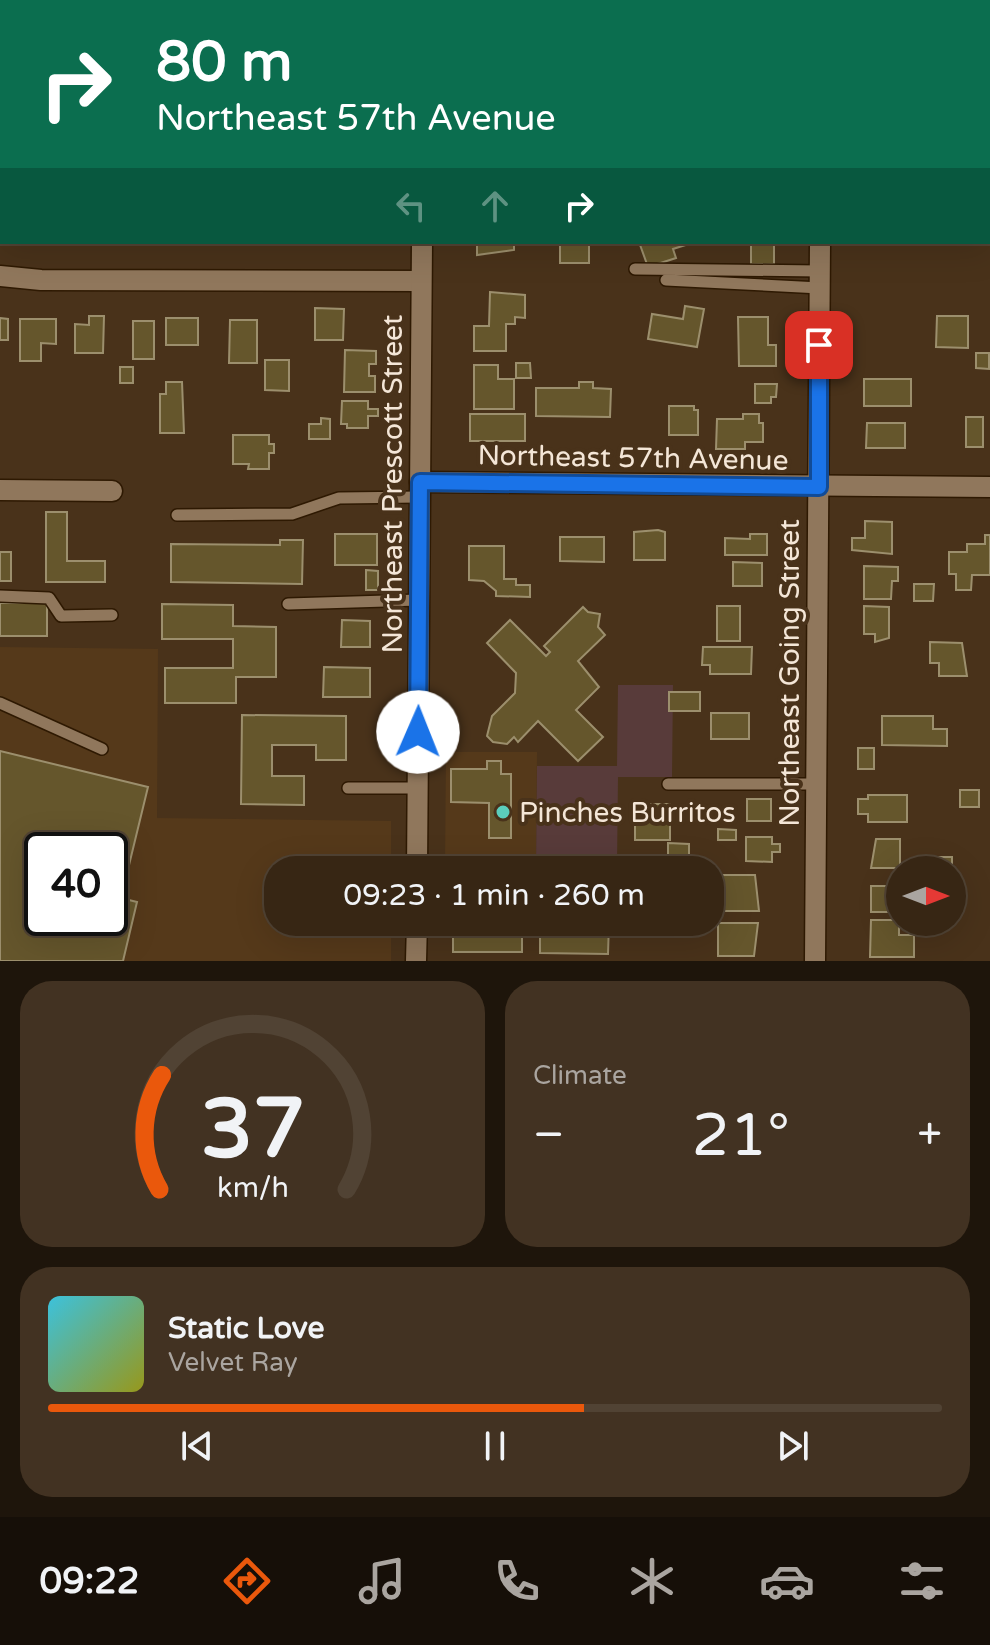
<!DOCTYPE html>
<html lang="en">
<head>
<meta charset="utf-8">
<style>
	body { margin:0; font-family:"Varela Round",sans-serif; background:#423222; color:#f1f3f6; height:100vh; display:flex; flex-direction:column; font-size:30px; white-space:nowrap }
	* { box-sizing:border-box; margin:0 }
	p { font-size:26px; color:#aaa5a0 }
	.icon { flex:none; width:44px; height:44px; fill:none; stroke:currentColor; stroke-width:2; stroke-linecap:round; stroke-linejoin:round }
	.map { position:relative; height:961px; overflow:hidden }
	.details { display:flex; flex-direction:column; gap:20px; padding:20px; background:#1e150b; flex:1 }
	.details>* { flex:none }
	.guide { position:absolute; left:0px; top:0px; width:990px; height:244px; box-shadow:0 8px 32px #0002,0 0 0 2px #514334; background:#0b6e4f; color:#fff; overflow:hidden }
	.needle { width:52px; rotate:90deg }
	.controls { position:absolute; left:886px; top:856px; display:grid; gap:16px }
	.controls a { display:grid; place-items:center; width:80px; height:80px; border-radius:50%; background:#372614; box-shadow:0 8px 32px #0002,0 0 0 2px #514334; font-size:40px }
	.speed { position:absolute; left:24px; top:832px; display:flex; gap:16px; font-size:40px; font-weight:700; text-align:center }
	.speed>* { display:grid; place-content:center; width:104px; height:104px; border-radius:50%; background:#372614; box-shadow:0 8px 32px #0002,0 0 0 2px #514334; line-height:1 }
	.speed .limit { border:4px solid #111; border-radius:12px; background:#fff; color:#111 }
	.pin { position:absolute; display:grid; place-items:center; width:68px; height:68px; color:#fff; margin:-34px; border-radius:16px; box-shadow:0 4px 12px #0006 }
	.me { position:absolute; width:88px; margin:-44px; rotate:1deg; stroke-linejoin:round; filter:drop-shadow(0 0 6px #0008) }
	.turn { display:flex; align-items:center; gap:28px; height:168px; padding:0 24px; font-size:36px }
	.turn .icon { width:104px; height:104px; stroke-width:2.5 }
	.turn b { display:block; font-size:56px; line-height:68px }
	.lanes { display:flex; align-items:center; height:76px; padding:0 24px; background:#0003; justify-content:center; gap:40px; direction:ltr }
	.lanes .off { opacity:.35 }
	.big { font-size:60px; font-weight:600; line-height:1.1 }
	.details .widget { flex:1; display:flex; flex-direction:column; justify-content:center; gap:12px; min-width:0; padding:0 28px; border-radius:32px; background:#423222 }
	.details .dial { align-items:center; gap:0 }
	.dial svg { height:208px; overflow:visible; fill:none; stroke:#514334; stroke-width:7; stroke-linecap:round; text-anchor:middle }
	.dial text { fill:#f1f3f6; stroke:none }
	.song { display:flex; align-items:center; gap:24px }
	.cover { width:96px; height:96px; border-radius:12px; background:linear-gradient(135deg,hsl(190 70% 55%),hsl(60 70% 35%)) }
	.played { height:8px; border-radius:4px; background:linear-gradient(90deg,#ea580c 60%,#514334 60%) }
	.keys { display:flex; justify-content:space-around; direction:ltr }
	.heat { display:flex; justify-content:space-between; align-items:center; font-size:44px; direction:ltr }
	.details .tiles { flex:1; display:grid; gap:20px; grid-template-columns:1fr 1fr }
	.widget:last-child { grid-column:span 2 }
	.trip { position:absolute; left:264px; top:856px; width:460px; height:80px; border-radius:32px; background:#372614; box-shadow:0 8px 32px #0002,0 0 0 2px #514334; font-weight:600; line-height:80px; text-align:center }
	.menu { display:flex; height:128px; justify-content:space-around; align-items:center; background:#160f08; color:#aaa5a0 }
	.menu .icon { width:56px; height:56px }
	.menu .on { color:#ea580c }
	.menu b { font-size:36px; color:#f1f3f6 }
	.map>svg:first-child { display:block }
</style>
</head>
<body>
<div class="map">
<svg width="990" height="961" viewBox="0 0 990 961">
	<rect width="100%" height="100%" fill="#49321a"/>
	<g fill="#55391a" fill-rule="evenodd">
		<path d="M0 647 158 649 157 818 391 821V870H278V922H391V961H0ZM42 850H110V918H42Z"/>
		<path d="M446 752H537L536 866H445Z"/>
	</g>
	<path fill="#583b3a" d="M618 685H673L672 777H618L617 866H536L537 766H617Z"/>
	<g fill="#65562c" stroke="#9c8f6d" stroke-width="2" fill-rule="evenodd">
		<path d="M477 242H514V250L477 255Z"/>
		<rect x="560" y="242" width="29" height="21"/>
		<path d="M639 242H692V243L673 249 676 258 648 267Z"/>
		<rect x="751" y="242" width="23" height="22"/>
		<path d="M490 292 525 295V318L515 317V324H506V351H474V326H489Z"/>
		<path d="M685 306 704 309 697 347 648 339 652 314 683 319Z"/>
		<path d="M315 308 344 309 343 340H315Z"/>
		<path d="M89 316H104L103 353H75V324L89 325Z"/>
		<path d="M937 316H968V348L936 347Z"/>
		<path d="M738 317H768V345H776V366H739Z"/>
		<path d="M0 318 8 319V340H0Z"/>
		<rect x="166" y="318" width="32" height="27"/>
		<path d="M20 319H56V344L41 343V361H20Z"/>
		<path d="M230 320H257V363H229Z"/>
		<rect x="133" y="321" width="21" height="38"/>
		<path d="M345 350 376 351V364H369V376H375V392H344Z"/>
		<path d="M976 353H989V369L976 368Z"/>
		<path d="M265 360H289V391L265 390Z"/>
		<path d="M516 363H530L531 378H516Z"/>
		<path d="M474 365H498V379H514V409H474Z"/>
		<rect x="120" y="367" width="13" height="16"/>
		<rect x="864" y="379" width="47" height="27"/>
		<path d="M166 382H182L184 433H160V394H166Z"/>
		<path d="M579 382H593V388L611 389 610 417 536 416V388H579Z"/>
		<path d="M755 384H777L776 397H771V403H755Z"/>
		<path d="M342 401H368V409H378V416H368V428H347V424H341Z"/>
		<path d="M669 406H694V410H698V435H669Z"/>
		<rect x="470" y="414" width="55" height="27"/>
		<path d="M743 414H759V423H763V442H745V449H716L717 419H743Z"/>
		<rect x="966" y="417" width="17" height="30"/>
		<path d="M321 418 330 419V439H309V424H321Z"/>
		<path d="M867 423H905V448H866Z"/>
		<path d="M233 435H269V444H274V453H269V469H248L249 464H233Z"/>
		<path d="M46 512H67V561H105V582H46Z"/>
		<path d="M865 521 892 522V554L852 550V538H865Z"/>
		<path d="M658 530 665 532V560H634V532Z"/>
		<rect x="335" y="534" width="42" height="31"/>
		<path d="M750 534H767V555H725V538L750 539Z"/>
		<path d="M985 535H990V575H972L971 590H956V574H949V552H967V544H985Z"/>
		<path d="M560 537H604V562L560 561Z"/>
		<path d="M280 540H303L302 584 171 582V544L280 545Z"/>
		<path d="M469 546H504V579H516V585H530V597L496 596V591L484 581 469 580Z"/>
		<rect x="0" y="552" width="11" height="29"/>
		<path d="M733 562 762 563V586H733Z"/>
		<path d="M864 566 898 567V581H892L891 599H864Z"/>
		<path d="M366 570 378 571V590H366Z"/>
		<path d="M914 584H934L933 601H914Z"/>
		<rect x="0" y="603" width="47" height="33"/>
		<path d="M162 604 233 605V626L276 627V677H236V703H165V668H233V639H162Z"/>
		<rect x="717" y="606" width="23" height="35"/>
		<path d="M864 606 889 607V638L875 642V634H864Z"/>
		<path d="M583 607 588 612 600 614 598 627 605 635 578 661 599 687 576 710 603 737 578 761 538 721 518 742 514 737 507 744 493 742 487 736 492 716 515 693 516 673 487 643 510 620 546 656 550 652 544 646Z"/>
		<path d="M342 620 370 621V647H341Z"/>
		<path d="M930 642 962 643 967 676H939V663H930Z"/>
		<path d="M703 647H752L751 674H710V665H702Z"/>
		<path d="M324 667 370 668V697H323Z"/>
		<rect x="669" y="692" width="31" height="19"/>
		<rect x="711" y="713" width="38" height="26"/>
		<path d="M242 715 346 716V760H316V745H272V776H304V805L241 804Z"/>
		<path d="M882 716H933V729H947V746L882 745Z"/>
		<rect x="858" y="748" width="16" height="21"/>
		<path d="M0 751 148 787 121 898 137 902 123 961H0ZM42 850H110V918H42Z"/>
		<path d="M487 761H501V774H511V838H489V803L451 802V769H487Z"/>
		<rect x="960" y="790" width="19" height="17"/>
		<path d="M868 795H907V822H868V814H858V799H868Z"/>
		<rect x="747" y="799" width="24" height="22"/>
		<rect x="635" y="804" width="35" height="36"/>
		<path d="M718 829 736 830V840H718Z"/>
		<path d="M746 837H772V844H780V852H772V862L746 861Z"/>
		<path d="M876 839H900V868H871Z"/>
		<path d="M668 843 689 844V862L668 861Z"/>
		<rect x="930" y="857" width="22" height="13"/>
		<path d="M719 875H755L759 911H719Z"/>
		<rect x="871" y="886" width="29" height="26"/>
		<path d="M871 920H899V935H914V957H870Z"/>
		<rect x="453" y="922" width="69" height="30"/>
		<path d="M540 922H609L608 954 540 953Z"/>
		<path d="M718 923H758L754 956H718Z"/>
	</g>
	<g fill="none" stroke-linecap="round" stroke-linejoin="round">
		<defs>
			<g id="service">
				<path d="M635 269 820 271"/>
				<path d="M666 280 820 288"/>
				<path d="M177 515 292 514 339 498 420 497"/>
				<path d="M0 596 49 598 61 616 112 615"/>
				<path d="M288 604 419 600"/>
				<path d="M0 703 102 749"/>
				<path d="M668 784H816"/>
				<path d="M348 788H418"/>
			</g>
			<g id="minor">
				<path d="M822 2V0"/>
				<path d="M0 276 41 280 421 281"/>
				<path d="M420 482 990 487"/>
				<path d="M0 490 112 491"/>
				<path d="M815 961 820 242"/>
			</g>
			<g id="tertiary">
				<path d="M424 2V0"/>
				<path d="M417 870 422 242"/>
				<path d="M416 961 417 922"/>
			</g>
		</defs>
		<use href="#service" stroke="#2e1902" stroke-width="14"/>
		<use href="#minor" stroke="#2e1902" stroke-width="23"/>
		<use href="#tertiary" stroke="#2e1902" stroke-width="23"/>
		<use href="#service" stroke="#90775c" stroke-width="11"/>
		<use href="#minor" stroke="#90775c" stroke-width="20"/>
		<use href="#tertiary" stroke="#90775c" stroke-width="20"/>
	</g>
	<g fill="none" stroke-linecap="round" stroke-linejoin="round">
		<defs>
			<path id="route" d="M418 732 420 482 819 487V345"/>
		</defs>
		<use href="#route" stroke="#114b97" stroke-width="20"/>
		<use href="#route" stroke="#1a73e8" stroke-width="14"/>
	</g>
	<circle fill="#5bcebc" stroke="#49321a" stroke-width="3" cx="503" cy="812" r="8"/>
	<g text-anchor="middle" stroke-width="8" stroke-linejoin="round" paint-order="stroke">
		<g font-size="28" fill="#f4e6d7" stroke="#49321a">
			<text transform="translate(633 457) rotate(1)" y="10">Northeast 57th Avenue</text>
			<text transform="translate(392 484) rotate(-90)" y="10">Northeast Prescott Street</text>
			<text transform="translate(789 673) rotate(-90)" y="10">Northeast Going Street</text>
		</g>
		<g font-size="28" fill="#f4e6d7" stroke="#49321a" text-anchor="start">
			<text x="519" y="822">Pinches Burritos</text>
		</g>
	</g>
</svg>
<div class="controls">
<a><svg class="needle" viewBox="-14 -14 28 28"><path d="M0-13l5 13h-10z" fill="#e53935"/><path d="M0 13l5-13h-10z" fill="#aaa5a0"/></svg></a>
</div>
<div class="speed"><div class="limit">40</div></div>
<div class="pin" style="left:819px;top:345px;background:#d93025"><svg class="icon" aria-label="arrive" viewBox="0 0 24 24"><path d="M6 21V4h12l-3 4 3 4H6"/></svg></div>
<svg class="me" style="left:418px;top:732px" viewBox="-20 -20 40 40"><circle r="19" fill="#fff"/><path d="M0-13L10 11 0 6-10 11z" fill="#1a73e8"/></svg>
<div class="trip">09:23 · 1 min · 260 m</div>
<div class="guide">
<div class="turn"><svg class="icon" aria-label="right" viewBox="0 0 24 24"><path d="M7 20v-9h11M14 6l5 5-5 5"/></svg><div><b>80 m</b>Northeast 57th Avenue</div></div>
<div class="lanes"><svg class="icon off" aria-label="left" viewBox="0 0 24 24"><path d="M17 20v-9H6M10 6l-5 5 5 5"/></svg><svg class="icon off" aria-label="ahead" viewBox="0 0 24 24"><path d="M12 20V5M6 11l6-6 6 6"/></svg><svg class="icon" aria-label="right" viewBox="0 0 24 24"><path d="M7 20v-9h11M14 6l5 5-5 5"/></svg></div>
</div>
</div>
<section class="details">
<div class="tiles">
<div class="widget dial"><svg viewBox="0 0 100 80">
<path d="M14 69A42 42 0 1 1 86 69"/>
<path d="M14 69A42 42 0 0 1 15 25" stroke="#ea580c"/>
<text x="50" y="56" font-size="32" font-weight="700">37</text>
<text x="50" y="72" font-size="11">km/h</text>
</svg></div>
<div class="widget"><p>Climate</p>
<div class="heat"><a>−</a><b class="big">21°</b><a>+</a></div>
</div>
<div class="widget">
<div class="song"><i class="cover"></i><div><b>Static Love</b><p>Velvet Ray</p></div></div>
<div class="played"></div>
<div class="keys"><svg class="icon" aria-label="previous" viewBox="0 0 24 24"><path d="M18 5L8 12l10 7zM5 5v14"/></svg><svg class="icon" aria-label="pause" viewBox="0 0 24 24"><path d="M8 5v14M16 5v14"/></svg><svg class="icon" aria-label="next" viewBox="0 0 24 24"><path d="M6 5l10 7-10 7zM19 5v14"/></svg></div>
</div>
</div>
</section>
<nav class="menu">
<b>09:22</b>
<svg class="icon on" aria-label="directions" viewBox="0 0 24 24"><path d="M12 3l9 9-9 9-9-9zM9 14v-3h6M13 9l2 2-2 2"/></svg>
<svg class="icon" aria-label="music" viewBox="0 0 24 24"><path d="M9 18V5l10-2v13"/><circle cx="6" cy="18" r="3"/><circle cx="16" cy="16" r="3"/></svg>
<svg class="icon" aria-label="phone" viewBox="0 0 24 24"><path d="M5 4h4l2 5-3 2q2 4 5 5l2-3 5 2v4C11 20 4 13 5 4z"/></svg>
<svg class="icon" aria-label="climate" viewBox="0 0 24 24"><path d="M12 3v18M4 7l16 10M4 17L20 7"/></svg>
<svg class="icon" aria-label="car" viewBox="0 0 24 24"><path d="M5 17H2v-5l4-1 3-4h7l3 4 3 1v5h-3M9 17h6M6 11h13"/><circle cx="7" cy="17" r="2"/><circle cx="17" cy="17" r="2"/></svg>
<svg class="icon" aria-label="filters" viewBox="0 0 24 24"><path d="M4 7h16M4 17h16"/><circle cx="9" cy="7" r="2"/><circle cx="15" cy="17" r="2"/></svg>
</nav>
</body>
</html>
